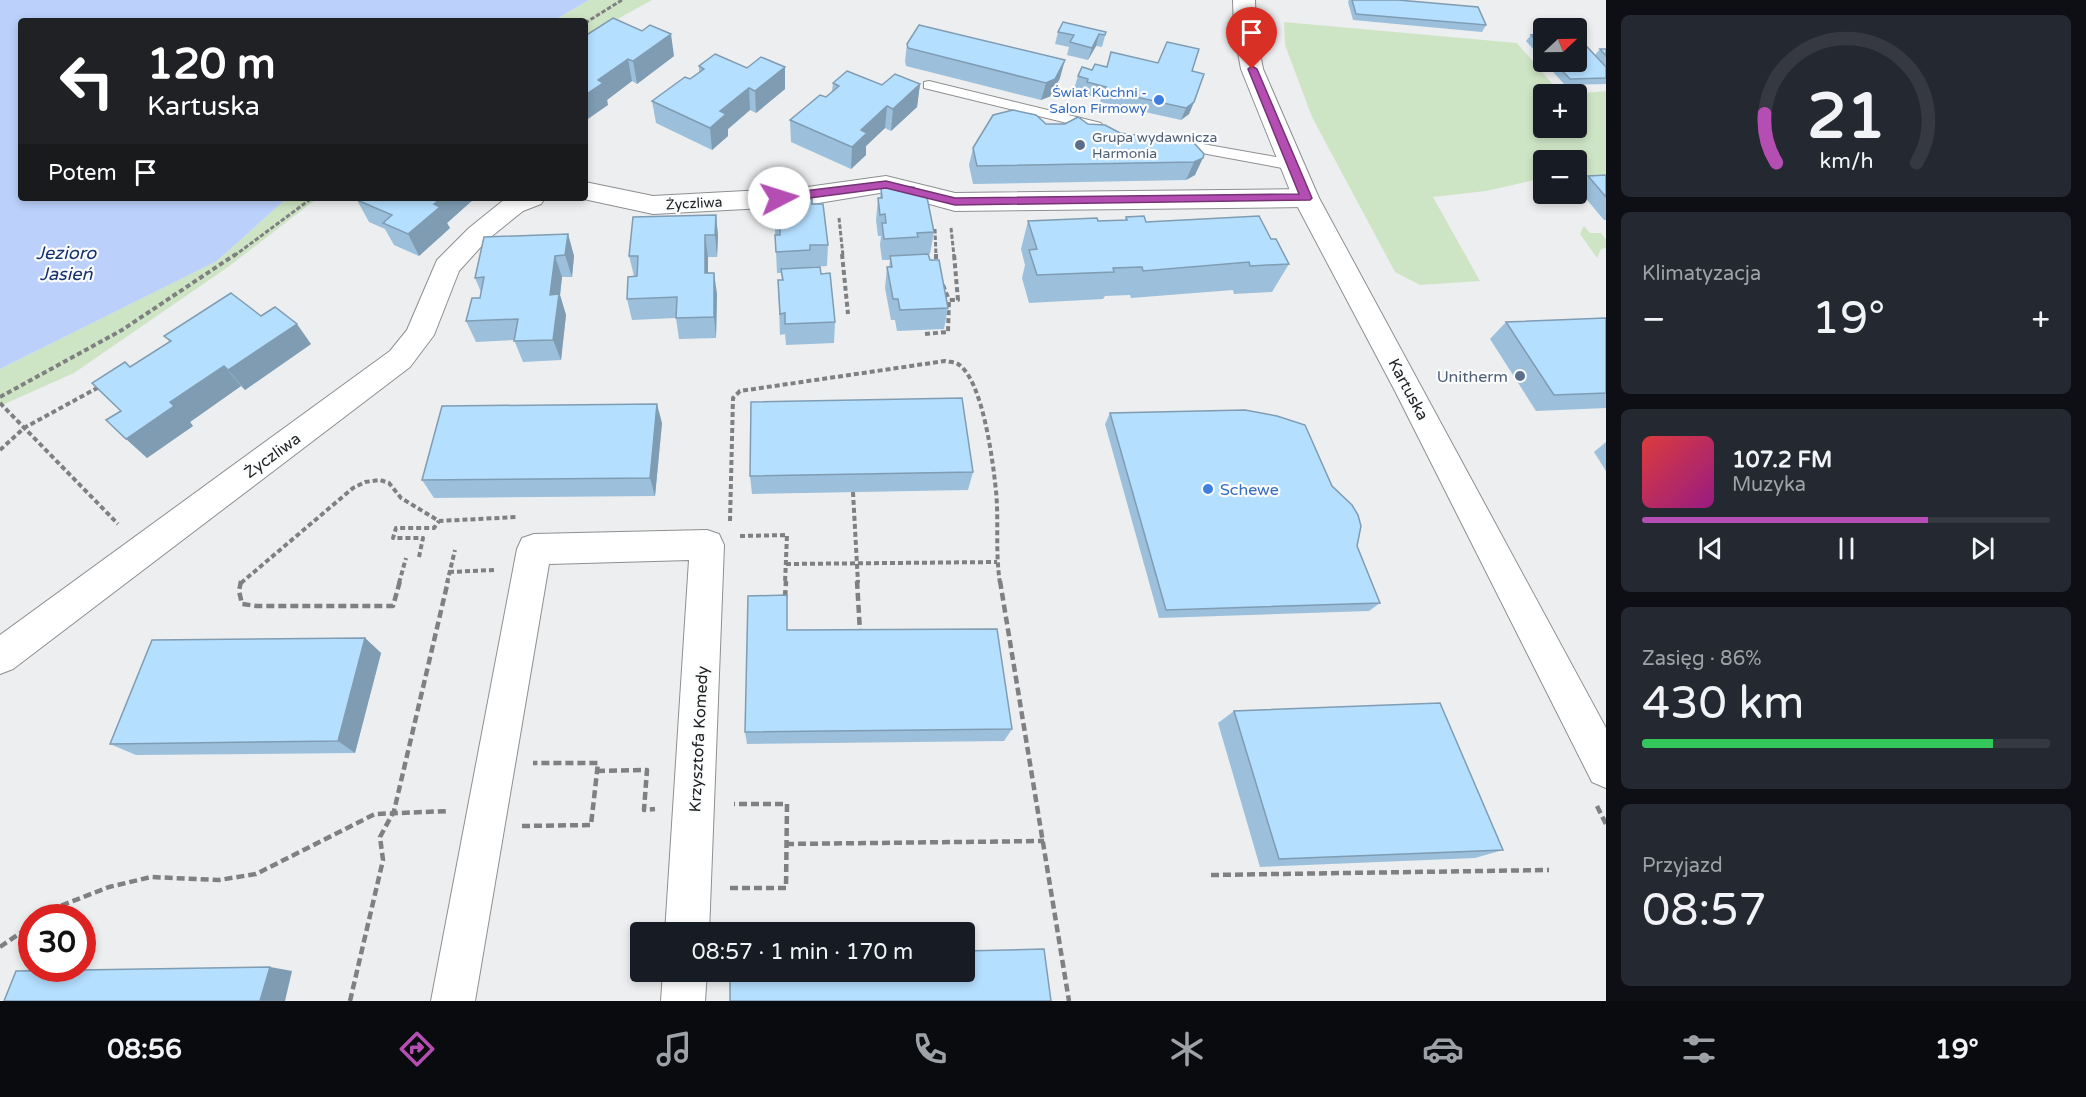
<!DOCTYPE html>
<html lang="pl">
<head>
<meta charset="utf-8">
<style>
	body { margin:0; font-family:"Varela Round",sans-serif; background:#242831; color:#f1f3f6; height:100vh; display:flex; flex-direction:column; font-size:22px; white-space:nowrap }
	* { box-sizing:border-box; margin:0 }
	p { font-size:20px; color:#9ea1a6 }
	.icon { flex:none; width:33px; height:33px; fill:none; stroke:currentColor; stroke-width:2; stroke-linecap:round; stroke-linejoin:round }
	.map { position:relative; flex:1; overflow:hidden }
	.sheet { display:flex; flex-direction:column; gap:15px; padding:15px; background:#0d0f14; width:480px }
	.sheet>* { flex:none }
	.banner { position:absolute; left:18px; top:18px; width:570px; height:183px; border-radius:6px; box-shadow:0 3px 9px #0003; background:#202124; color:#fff; overflow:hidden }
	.needle { width:39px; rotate:68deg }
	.buttons { position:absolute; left:1533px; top:18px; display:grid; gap:12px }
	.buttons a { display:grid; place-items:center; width:54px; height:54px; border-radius:6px; background:#171b24; box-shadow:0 3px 9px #0003; font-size:30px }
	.speed { position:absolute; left:18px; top:904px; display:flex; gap:12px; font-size:30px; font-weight:700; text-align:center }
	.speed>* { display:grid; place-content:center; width:78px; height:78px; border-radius:50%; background:#171b24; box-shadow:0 3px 9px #0003; line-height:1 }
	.speed .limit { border:9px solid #d22; background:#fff; color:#111 }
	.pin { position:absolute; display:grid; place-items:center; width:51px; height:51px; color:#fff; margin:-62px -26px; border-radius:50% 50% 50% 0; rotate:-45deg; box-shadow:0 0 6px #0007 }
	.pin .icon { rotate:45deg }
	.me { position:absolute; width:66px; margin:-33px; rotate:85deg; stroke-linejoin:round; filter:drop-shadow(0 0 4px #0008) }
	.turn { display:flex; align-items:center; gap:21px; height:126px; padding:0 30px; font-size:27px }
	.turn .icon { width:78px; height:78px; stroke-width:2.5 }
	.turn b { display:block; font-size:42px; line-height:51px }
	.then { display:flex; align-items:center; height:57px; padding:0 30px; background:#0003; gap:12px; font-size:22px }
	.big { font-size:45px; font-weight:600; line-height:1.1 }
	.sheet .widget { flex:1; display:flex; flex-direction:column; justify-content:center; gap:9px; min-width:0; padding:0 21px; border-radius:9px; background:#242831 }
	.sheet .dial { align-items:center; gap:0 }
	.dial svg { height:156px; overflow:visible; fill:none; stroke:#363941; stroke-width:7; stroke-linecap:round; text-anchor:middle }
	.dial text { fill:#f1f3f6; stroke:none }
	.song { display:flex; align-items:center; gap:18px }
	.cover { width:72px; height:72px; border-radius:9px; background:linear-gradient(135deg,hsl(0 70% 55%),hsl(310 70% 35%)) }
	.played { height:6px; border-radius:3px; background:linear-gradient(90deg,#b44eb3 70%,#363941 70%) }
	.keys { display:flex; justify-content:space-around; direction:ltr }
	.heat { display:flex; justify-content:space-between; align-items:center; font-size:33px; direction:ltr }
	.charge { height:9px; border-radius:4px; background:linear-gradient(90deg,#34c759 86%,#363941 0) }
	.trip { position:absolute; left:630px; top:922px; width:345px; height:60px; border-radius:6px; background:#171b24; box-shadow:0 3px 9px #0003; font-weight:600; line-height:60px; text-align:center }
	.menu { display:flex; height:96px; justify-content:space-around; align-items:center; background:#090b0e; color:#9ea1a6 }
	.menu .icon { width:42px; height:42px }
	.menu .selected { color:#b44eb3 }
	.menu b { font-size:27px; color:#f1f3f6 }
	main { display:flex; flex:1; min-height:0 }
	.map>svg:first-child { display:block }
</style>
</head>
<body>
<main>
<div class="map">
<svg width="1606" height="1001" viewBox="0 0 1606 1001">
	<rect width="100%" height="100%" fill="#eceef0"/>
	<g fill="#cee5c5">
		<path d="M589 0H652L585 37V21H553Z"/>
		<path d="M1284 22 1517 43 1561 94H1544V128H1576V94H1573L1606 91V174L1577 176 1576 160H1544L1543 178 1486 191 1433 197 1480 281 1420 285 1395 272 1312 117 1285 45Z"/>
		<path d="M287 198H318L228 267 74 373 0 406V369L217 261Z"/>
		<path d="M1584 226 1590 233H1601L1606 240V248L1601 249 1597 258 1580 234Z"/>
	</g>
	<path fill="#bbd1fb" d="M0 0H589L553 21H21V198H287L217 261 0 369Z"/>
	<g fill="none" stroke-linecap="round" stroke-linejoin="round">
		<defs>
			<g id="lane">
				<path d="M929 81 1101 123 1103 126 1096 130 924 88V82Z"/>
				<path d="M1174 139 1293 160 1300 165 1293 170 1169 147 1167 144 1169 141Z"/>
			</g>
			<g id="street">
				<path d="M886 176 955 193 1306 189 1315 192 1319 198 1315 204 1306 207 955 211 886 192 800 206 653 214 579 198H585V182L653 196 800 188Z"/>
				<path d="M545 198 541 204 523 211 487 240 459 271 434 335 410 367 13 669 0 674V635L390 351 407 330 437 260 469 228 505 199Z"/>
				<path d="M707 530 719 534 724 545 709 933H665L689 560 549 564 475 1001H431L517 549 522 538 534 534Z"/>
				<path d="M663 972H707L705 1001H661Z"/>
			</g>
			<path id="secondary" d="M1233 0H1255L1256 31 1263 69 1319 198 1606 728V788L1592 782 1395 391 1293 198 1241 69 1234 31Z"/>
		</defs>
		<use href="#lane" stroke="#8d8f90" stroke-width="2"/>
		<use href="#street" stroke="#8d8f90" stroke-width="2"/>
		<use href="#secondary" stroke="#8d8f90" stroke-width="2"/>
		<g stroke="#7f8081" stroke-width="3" stroke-dasharray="4.5 2" stroke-linecap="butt">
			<path d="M585 23 622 0"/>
			<path d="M839 218 843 256"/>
			<path d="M951 228 954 256"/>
			<path d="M935 229 936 256"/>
			<path d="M234 256 312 198"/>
		</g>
		<g stroke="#7f8081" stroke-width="4" stroke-dasharray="5 3" stroke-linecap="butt">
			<path d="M842 254 848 314"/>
			<path d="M936 254V264"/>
			<path d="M943 285 949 300"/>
			<path d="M925 334 948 332 949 300H958L954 254"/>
			<path d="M0 397 122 330 236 254"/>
			<path d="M0 403 118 524"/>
			<path d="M0 450 24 428 99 387"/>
			<path d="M853 492 858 583"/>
			<path d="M730 521 733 398 740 391 945 361C949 362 955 362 958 364 983 380 993 462 996 491 999 521 995 552 1000 583"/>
			<path d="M740 536 787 535 785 583"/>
			<path d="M419 557 423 538H393L396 528H434L439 521"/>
			<path d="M786 564 997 562"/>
			<path d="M449 572 494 570"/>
			<path d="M241 583 353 488 365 482 380 480 389 483 401 498 439 521 517 517"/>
			<path d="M399 583 406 558"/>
			<path d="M447 583 455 550"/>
		</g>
		<g stroke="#7f8081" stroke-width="4.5" stroke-dasharray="8 4" stroke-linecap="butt">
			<path d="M241 581 239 591 242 604 257 606H393L400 581"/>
			<path d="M857 581 860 632"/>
			<path d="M1000 581 1069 1001"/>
			<path d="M785 598 786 581"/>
			<path d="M597 771 647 770 644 810 655 809"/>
			<path d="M1597 806 1606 824"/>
			<path d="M522 826 591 825 598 763H533"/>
			<path d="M786 844 1044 841"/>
			<path d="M1211 875 1549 870"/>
			<path d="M730 888H786L787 804H734"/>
			<path d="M41 918 55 908 109 887 151 877 219 880 256 874 375 814 449 811"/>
			<path d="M0 947 32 925"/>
			<path d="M350 1001 383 860 380 837 394 811 448 581"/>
		</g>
		<use href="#lane" fill="#fff" fill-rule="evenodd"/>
		<use href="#street" fill="#fff" fill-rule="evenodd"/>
		<use href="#secondary" fill="#fff" fill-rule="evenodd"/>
	</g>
	<g fill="#9cc0db">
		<path d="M1349 0H1352L1486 25 1482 32 1353 20 1348 2Z"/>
		<path d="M1058 32H1106L1102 47 1096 46 1088 60 1067 55 1069 47 1055 44Z"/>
		<path d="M1544 34V61L1526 41 1531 35Z"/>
		<path d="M585 36 674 56 637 84 632 81 607 100 608 105Z"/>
		<path d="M907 44 1060 78 1051 96 1041 100 906 66 905 61Z"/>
		<path d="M1600 49H1606V84L1565 85 1544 62H1576L1595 55Z"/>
		<path d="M699 66 747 68 785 67V89L756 113 750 110 728 129V136L712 150 656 123 652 101 690 79 699 72Z"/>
		<path d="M1107 67 1192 71 1194 102 1189 114 1181 120 1100 102 1101 99 1083 94 1084 91 1074 89 1078 76 1092 70Z"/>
		<path d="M833 83 882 85 920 84 917 107 891 131 885 128 866 146V155L851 169 791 142 790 120 826 97 832 91Z"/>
		<path d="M1046 124H1088L1120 133 1194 143 1195 175 1186 180 973 184 969 165 973 148Z"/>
		<path d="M1606 175V220H1604L1577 188 1588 176Z"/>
		<path d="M881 188 915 192 934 232 930 254 916 255 930 260 948 308 944 329 897 331 895 320H891L885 288 887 267H889L890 260H882L880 245 881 236H878L876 220 878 198H880Z"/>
		<path d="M359 198H475L447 223 450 228 419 256 394 245 385 229 369 222 357 200Z"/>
		<path d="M812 204 828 245 827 266 810 267V268L821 274 835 322 834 343 786 345 785 334 780 335 778 280H782L781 273H777L774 210Z"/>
		<path d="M716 215 718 236 717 257H708V273L717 294 716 338 679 339 676 318 632 320 627 299 634 276 629 256Z"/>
		<path d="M1126 217 1146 222 1271 239 1289 264 1272 292 1234 294 1233 290 1131 298 1130 295 1105 296 1103 299 1029 303 1022 278 1025 265 1021 249 1028 221H1098L1125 220Z"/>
		<path d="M568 234 574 256 572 277H562L560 295 566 315 561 360 523 362 514 340 476 342 466 321 480 298 481 292 475 278Z"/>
		<path d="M261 316 311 344 245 390 241 386 190 422 193 426 147 458 121 411 130 367 170 342 164 336Z"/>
		<path d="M1606 318V408L1536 411 1490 339 1506 322Z"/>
		<path d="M1110 413 1357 546 1380 603 1369 611 1159 618 1105 424Z"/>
		<path d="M662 423 655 496 434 498 422 480Z"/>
		<path d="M1606 442V471L1594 452Z"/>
		<path d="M973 472 968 490 752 494 750 476Z"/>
		<path d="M365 638 381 653 355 753 136 755 110 744Z"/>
		<path d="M1234 711 1503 850 1475 858 1260 867 1218 723Z"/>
		<path d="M1012 729 1004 741 747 744 745 732Z"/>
	</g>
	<g fill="#7f9cb2">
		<path d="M671 34 674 56 637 84 633 61Z"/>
		<path d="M1099 34 1096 46 1088 60 1092 48Z"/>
		<path d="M628 59 632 81 607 100 608 105 585 121V95L598 80Z"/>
		<path d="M1065 60 1060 78 1051 96 1041 100 1046 83Z"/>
		<path d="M785 67V89L756 113 755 91Z"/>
		<path d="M920 84 917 107 891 131 893 109Z"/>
		<path d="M749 88 750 110 728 129V136L712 150 710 128 720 111Z"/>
		<path d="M1194 102 1189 114 1181 120 1186 108Z"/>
		<path d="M887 106 885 128 866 146V155L851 169 852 147 861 130Z"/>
		<path d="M1203 158 1195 175 1186 180 1194 162Z"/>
		<path d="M441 198H475L447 223 450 228 419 256 408 234 434 204Z"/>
		<path d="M716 215 718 236 717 257 715 235Z"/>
		<path d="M568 234 574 256 572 277 565 255Z"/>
		<path d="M705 235 708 257V294L705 273Z"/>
		<path d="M555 256 562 277 560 295 566 315 561 360 553 340 550 295Z"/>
		<path d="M714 273 717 294 716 338 714 317Z"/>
		<path d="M297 324 311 344 245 390 228 370Z"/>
		<path d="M224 366 241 386 190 422 193 426 147 458 126 439 170 402Z"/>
		<path d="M657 404 662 423 655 496 650 478Z"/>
		<path d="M365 638 381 653 355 753 338 741Z"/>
		<path d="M270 967 292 971 285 1001H260Z"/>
	</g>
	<g fill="#b5dfff" stroke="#7f9cb2" stroke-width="1.5">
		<path d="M1352 0H1398L1478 7 1486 25 1356 14Z"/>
		<path d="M613 18 642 31 650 25 671 34 633 61 628 59 598 80 603 83 585 95V36Z"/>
		<path d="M1063 22 1106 32 1105 35 1099 34 1092 48 1070 42 1074 35 1058 32Z"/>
		<path d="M919 25 1065 60 1055 79 1046 83 908 48 907 44Z"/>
		<path d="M1544 34V49L1531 35Z"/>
		<path d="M1576 35 1606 67V78L1570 79 1554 62H1576Z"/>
		<path d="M1167 42 1199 49 1192 71 1204 74 1194 102 1186 108 1104 90 1106 87 1087 82 1088 79 1078 76 1082 67 1092 70 1095 64 1107 67 1111 52 1158 63Z"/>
		<path d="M1600 49H1606V56Z"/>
		<path d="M715 54 747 68 761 57 785 67 755 91 749 88 720 111 726 114 710 128 652 101 685 77 690 79 704 69 699 66Z"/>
		<path d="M847 71 882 85 895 74 920 84 893 109 887 106 861 130 867 133 852 147 790 120 820 95 826 97 839 86 833 83Z"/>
		<path d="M1013 110 1036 115 1046 124H1065L1078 117 1088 124 1105 125 1120 133 1194 143 1204 154 1203 158 1194 162 977 166 973 148 993 115Z"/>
		<path d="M1606 175V197L1588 176Z"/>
		<path d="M914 187 915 192H926L934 232 917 233 918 237 884 239 882 223H886L885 214 880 215 878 198H882L881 188Z"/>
		<path d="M359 198H441L434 204 440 207 408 234 383 223 392 215 357 200Z"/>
		<path d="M812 199V204H823L828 245H810V250L776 252 775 235H780V227H775L774 210H779L778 200Z"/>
		<path d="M716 215 715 235H705V273H714V317L676 318 677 297 627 299 628 277 637 276 638 256H629L633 217Z"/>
		<path d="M1144 216 1146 222 1259 216 1271 239H1276L1289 264 1250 266 1249 262 1143 271 1142 267 1113 268 1114 272 1037 275 1029 250 1037 249 1028 221 1097 218 1098 221 1127 220 1126 217Z"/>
		<path d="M568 234 565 255 555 256 550 295 559 294 553 340 514 341 518 319 466 321 472 298H480L484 277 475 278 484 237Z"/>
		<path d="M928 254 930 260H939L948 308 900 310 898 299H893L887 267H892L890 256Z"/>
		<path d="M820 267 821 274 830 273 835 322 785 324V313L780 314 778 280H783L781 269Z"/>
		<path d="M231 293 261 316 275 307 297 324 228 370 224 366 170 402 174 406 126 439 106 420 121 411 92 383 125 362 130 367 171 341 164 336Z"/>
		<path d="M1606 318V393L1554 395 1506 322Z"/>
		<path d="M962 398 973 472 750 476 751 402Z"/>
		<path d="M657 404 650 478 422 480 442 406Z"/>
		<path d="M1245 410 1277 416 1305 425 1332 486 1352 505 1358 515 1361 526 1357 546 1380 603 1166 610 1110 413Z"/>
		<path d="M787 595V630L997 629 1012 729 745 732 748 596Z"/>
		<path d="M365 638 338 741 110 744 152 640Z"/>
		<path d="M1440 703 1503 850 1279 859 1234 711Z"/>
		<path d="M1044 949 1051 1001H730V972H964V951Z"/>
		<path d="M270 967 260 1001H4L16 971Z"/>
	</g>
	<path fill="#b44eb3" stroke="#753374" stroke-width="1.5" d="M1252 66 1257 69 1312 198 1310 200 955 205 886 188 779 202 773 198 779 194 886 181 955 198 1299 194 1248 69Z"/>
	<g fill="#3f7fe0" stroke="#fafcfd" stroke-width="2">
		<circle cx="1159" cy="100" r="6"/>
		<circle cx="1208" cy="489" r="6"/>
	</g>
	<g fill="#5c6f8a" stroke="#fafcfd" stroke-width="2">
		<circle cx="1080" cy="145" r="6"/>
		<circle cx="1520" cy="376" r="6"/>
	</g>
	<g text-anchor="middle" stroke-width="4.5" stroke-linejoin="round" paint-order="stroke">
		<g font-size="14" fill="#366cbe" stroke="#fafcfd" text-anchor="end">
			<text x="1147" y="97">Świat Kuchni -<tspan x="1147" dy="16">Salon Firmowy</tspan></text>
		</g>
		<g font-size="14" fill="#4e5e75" stroke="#fafcfd" text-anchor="start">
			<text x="1092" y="142">Grupa wydawnicza<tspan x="1092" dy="16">Harmonia</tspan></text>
		</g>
		<g font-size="14" fill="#1e1f1f" stroke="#fafcfd">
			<text transform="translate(694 203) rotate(-3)" y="5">Życzliwa</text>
		</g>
		<g font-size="16" fill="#4e5e75" stroke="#fafcfd" text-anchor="end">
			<text x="1508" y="382">Unitherm</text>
		</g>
		<g font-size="16" fill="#1e1f1f" stroke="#fafcfd">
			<text transform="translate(1409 389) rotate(62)" y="6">Kartuska</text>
			<text transform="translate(272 455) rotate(-36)" y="6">Życzliwa</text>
			<text transform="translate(698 739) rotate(-87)" y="6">Krzysztofa Komedy</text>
		</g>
		<g font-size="16" fill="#366cbe" stroke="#fafcfd" text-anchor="start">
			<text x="1220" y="495">Schewe</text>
		</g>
		<g font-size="18" font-style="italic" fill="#16326d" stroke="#fafcfd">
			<text x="66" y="259">Jezioro<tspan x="66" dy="21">Jasień</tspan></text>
		</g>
	</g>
</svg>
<div class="buttons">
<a><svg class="needle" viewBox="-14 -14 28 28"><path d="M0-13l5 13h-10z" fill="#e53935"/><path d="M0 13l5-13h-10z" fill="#9ea1a6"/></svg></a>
<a>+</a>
<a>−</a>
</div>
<div class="speed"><div class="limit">30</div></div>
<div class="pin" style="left:1252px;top:69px;background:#d93025"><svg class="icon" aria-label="arrive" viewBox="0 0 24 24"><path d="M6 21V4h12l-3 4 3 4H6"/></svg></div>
<svg class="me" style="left:779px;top:198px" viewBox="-20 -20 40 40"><circle r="19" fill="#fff"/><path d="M0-13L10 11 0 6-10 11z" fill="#b44eb3"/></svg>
<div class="trip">08:57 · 1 min · 170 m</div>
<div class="banner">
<div class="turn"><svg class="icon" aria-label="left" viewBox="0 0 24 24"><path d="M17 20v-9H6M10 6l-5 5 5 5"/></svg><div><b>120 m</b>Kartuska</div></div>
<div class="then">Potem<svg class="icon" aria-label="arrive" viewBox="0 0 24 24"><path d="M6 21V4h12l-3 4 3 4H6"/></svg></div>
</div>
</div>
<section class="sheet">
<div class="widget dial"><svg viewBox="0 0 100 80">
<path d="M14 69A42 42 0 1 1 86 69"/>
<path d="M14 69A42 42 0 0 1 8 44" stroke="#b44eb3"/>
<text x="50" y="56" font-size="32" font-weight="700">21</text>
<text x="50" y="72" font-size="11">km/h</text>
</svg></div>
<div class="widget"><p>Klimatyzacja</p>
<div class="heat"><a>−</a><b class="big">19°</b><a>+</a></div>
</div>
<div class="widget">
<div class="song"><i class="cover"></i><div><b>107.2 FM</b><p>Muzyka</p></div></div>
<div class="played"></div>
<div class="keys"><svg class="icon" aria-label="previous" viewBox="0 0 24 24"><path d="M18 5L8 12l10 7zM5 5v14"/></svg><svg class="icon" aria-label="pause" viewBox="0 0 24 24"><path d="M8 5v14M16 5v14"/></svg><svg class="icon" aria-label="next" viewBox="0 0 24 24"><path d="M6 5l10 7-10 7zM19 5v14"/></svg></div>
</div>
<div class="widget"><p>Zasięg · 86%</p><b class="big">430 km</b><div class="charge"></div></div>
<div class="widget"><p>Przyjazd</p><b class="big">08:57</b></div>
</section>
</main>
<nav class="menu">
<b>08:56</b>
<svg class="icon selected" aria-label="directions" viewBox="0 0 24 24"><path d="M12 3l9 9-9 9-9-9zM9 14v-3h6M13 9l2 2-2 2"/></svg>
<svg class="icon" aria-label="music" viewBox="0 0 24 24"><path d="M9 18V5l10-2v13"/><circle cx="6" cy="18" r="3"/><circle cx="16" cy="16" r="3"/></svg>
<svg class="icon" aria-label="phone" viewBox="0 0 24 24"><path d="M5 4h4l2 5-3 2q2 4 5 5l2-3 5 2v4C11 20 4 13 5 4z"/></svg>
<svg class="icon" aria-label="climate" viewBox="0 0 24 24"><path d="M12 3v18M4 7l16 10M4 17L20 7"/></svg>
<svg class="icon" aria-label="car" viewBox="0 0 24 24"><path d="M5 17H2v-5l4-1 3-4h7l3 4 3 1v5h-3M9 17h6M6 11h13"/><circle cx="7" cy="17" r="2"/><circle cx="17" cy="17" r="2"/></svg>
<svg class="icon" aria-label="filters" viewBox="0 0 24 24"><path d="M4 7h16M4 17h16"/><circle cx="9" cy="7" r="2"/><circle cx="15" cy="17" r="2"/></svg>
<b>19°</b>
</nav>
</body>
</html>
